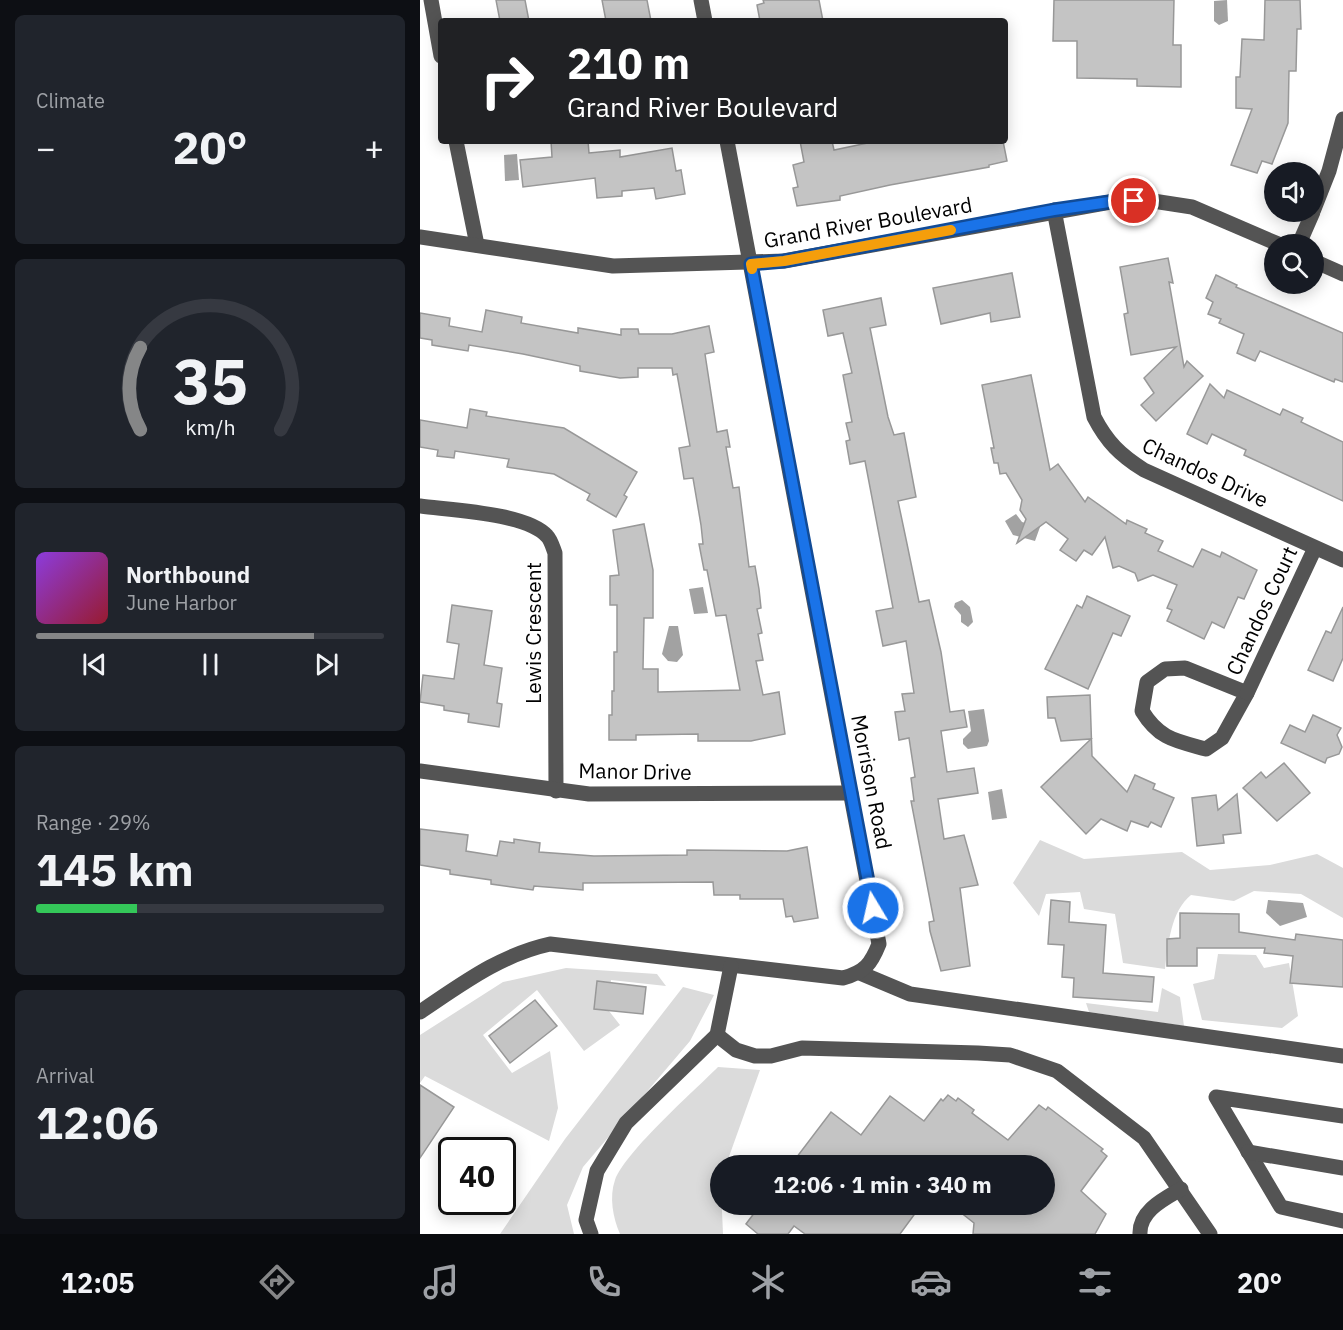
<!DOCTYPE html>
<html lang="en">
<head>
<meta charset="utf-8">
<style>
	body { margin:0; font-family:"IBM Plex Sans",sans-serif; background:#20242c; color:#f1f3f6; height:100vh; display:flex; flex-direction:column; font-size:22px; white-space:nowrap }
	* { box-sizing:border-box; margin:0 }
	p { font-size:20px; color:#9ea1a6 }
	.icon { flex:none; width:33px; height:33px; fill:none; stroke:currentColor; stroke-width:2; stroke-linecap:round; stroke-linejoin:round }
	.map { position:relative; flex:1; overflow:hidden }
	.details { display:flex; flex-direction:column; gap:15px; padding:15px; background:#0d0f14; width:420px }
	.details>* { flex:none }
	.hud { position:absolute; left:18px; top:18px; width:570px; height:126px; border-radius:6px; box-shadow:0 3px 15px #0003; background:#202124; color:#fff; overflow:hidden }
	.fabs { position:absolute; left:844px; top:162px; display:grid; gap:12px }
	.fabs a { display:grid; place-items:center; width:60px; height:60px; border-radius:50%; background:#171b24; box-shadow:0 3px 15px #0003; font-size:30px }
	.speed { position:absolute; left:18px; top:1137px; display:flex; gap:12px; font-size:30px; font-weight:700; text-align:center }
	.speed>* { display:grid; place-content:center; width:78px; height:78px; border-radius:50%; background:#171b24; box-shadow:0 3px 15px #0003; line-height:1 }
	.speed .limit { border:3px solid #111; border-radius:9px; background:#fff; color:#111 }
	.pin { position:absolute; display:grid; place-items:center; width:51px; height:51px; color:#fff; margin:-26px; border:3px solid #fff; border-radius:50%; box-shadow:0 2px 6px #0007 }
	.me { position:absolute; width:66px; margin:-33px; rotate:351deg; stroke-linejoin:round; filter:drop-shadow(0 0 4px #0008) }
	.turn { display:flex; align-items:center; gap:21px; height:126px; padding:0 30px; font-size:27px }
	.turn .icon { width:78px; height:78px; stroke-width:2.5 }
	.turn b { display:block; font-size:42px; line-height:51px }
	.big { font-size:45px; font-weight:700; line-height:1.1 }
	.details .card { flex:1; display:flex; flex-direction:column; justify-content:center; gap:9px; min-width:0; padding:0 21px; border-radius:9px; background:#20242c }
	.details .dial { align-items:center; gap:0 }
	.dial svg { height:156px; overflow:visible; fill:none; stroke:#363941; stroke-width:7; stroke-linecap:round; text-anchor:middle }
	.dial text { fill:#f1f3f6; stroke:none }
	.song { display:flex; align-items:center; gap:18px }
	.cover { width:72px; height:72px; border-radius:9px; background:linear-gradient(135deg,hsl(270 70% 55%),hsl(350 70% 35%)) }
	.played { height:6px; border-radius:3px; background:linear-gradient(90deg,#858687 80%,#363941 80%) }
	.keys { display:flex; justify-content:space-around; direction:ltr }
	.heat { display:flex; justify-content:space-between; align-items:center; font-size:33px; direction:ltr }
	.charge { height:9px; border-radius:4px; background:linear-gradient(90deg,#34c759 29%,#363941 0) }
	.trip { position:absolute; left:290px; top:1155px; width:345px; height:60px; border-radius:30px; background:#171b24; box-shadow:0 3px 15px #0003; font-weight:700; line-height:60px; text-align:center }
	.tab-bar { display:flex; height:96px; justify-content:space-around; align-items:center; background:#090b0e; color:#9ea1a6 }
	.tab-bar .icon { width:42px; height:42px }
	.tab-bar .current { color:#858687 }
	.tab-bar b { font-size:27px; color:#f1f3f6 }
	main { display:flex; flex:1; min-height:0 }
	.map>svg:first-child { display:block }
</style>
</head>
<body>
<main>
<section class="details">
<div class="card"><p>Climate</p>
<div class="heat"><a>−</a><b class="big">20°</b><a>+</a></div>
</div>
<div class="card dial"><svg viewBox="0 0 100 80">
<path d="M14 69A42 42 0 1 1 86 69"/>
<path d="M14 69A42 42 0 0 1 14 27" stroke="#858687"/>
<text x="50" y="56" font-size="32" font-weight="700">35</text>
<text x="50" y="72" font-size="11">km/h</text>
</svg></div>
<div class="card">
<div class="song"><i class="cover"></i><div><b>Northbound</b><p>June Harbor</p></div></div>
<div class="played"></div>
<div class="keys"><svg class="icon" aria-label="previous" viewBox="0 0 24 24"><path d="M18 5L8 12l10 7zM5 5v14"/></svg><svg class="icon" aria-label="pause" viewBox="0 0 24 24"><path d="M8 5v14M16 5v14"/></svg><svg class="icon" aria-label="next" viewBox="0 0 24 24"><path d="M6 5l10 7-10 7zM19 5v14"/></svg></div>
</div>
<div class="card"><p>Range · 29%</p><b class="big">145 km</b><div class="charge"></div></div>
<div class="card"><p>Arrival</p><b class="big">12:06</b></div>
</section>
<div class="map">
<svg width="923" height="1234" viewBox="0 0 923 1234">
	<rect width="100%" height="100%" fill="#fff"/>
	<g fill="#dbdbdb">
		<path d="M620 840 664 859 762 852 790 870 850 865 897 854 923 868V918L881 894 834 891 814 901 771 895C751 911 748 944 745 969L703 963 695 914 664 909 660 892 626 894 619 916 593 883Z"/>
		<path d="M798 954 836 955 844 968 869 963 878 1016 862 1028 782 1020 773 984 794 979Z"/>
		<path d="M146 968 237 974 246 986 191 980 189 1011 200 1025 164 1051 117 990 63 1035 92 1073 130 1051 138 1108 129 1141 5 1076 0 1083V1035L83 982Z"/>
		<path d="M263 987 294 995 270 1041 163 1167 147 1205 154 1234H80L145 1139Z"/>
		<path d="M742 988 760 997 764 1026 669 1012 666 1003 738 1012Z"/>
		<path d="M298 1067 340 1070 306 1165 300 1166 303 1234H200C193 1218 189 1197 195 1180 207 1150 273 1092 298 1067Z"/>
	</g>
	<g fill="#a2a2a2">
		<path d="M807 0 808 21 799 25 794 21V1Z"/>
		<path d="M97 154 99 180 85 181 84 155Z"/>
		<path d="M596 514 602 522 620 527 615 541 593 535 585 521Z"/>
		<path d="M283 587 288 613 274 614 269 589Z"/>
		<path d="M542 600 550 607 553 622 548 627 541 622V615L534 607 535 603Z"/>
		<path d="M249 626H258L263 655 257 662 248 661 242 654Z"/>
		<path d="M564 709 569 741 567 746 548 749 543 744V739L551 731 548 711Z"/>
		<path d="M582 789 587 818 572 820 568 792Z"/>
		<path d="M848 900 883 903 887 917 860 926 846 913Z"/>
	</g>
	<g fill="#c4c4c4" stroke="#989898" stroke-width="1.5">
		<path d="M76 0H105L109 21H80Z"/>
		<path d="M182 0H227L231 21H186Z"/>
		<path d="M343 0H399L403 21H340L337 5 344 3Z"/>
		<path d="M634 0H754L753 45H761V87L717 86V79L657 78V41H633Z"/>
		<path d="M845 0H880L881 29H877L876 71H869L868 123 852 164 842 161 837 173 811 165 832 109 816 108V77H820L822 39 844 40Z"/>
		<path d="M131 141H168L169 153 200 150V157L252 148 256 171 261 170 265 194 236 199 234 188 202 191V196L177 198 175 178 103 187 100 160 132 157Z"/>
		<path d="M380 141H412L414 150 457 141H583L587 161 569 165V167L470 185 420 196V200L377 206 373 188 378 187 373 165 384 162Z"/>
		<path d="M748 258 753 283 749 282 764 367 767 361 783 376 736 421 721 405 734 393 724 378 756 347 711 355 704 314 708 313 700 267Z"/>
		<path d="M592 273 600 317 571 322 570 313 521 324 513 288Z"/>
		<path d="M796 275 817 285 816 287 923 333V382L915 379 914 382 840 351 835 361 817 353 824 334 799 323 801 319 788 314 793 302 786 298Z"/>
		<path d="M461 298 466 325 450 328 468 417 474 435 484 433 496 497 478 501 486 539 499 602 509 600 521 652 530 712 544 710 547 727 521 731 527 772 554 768 558 793 518 799 524 839 544 835 558 885 540 888 550 966 521 971 510 931 509 922 514 921 491 801H494L491 778 495 777 489 738 479 740 475 712 485 711 482 694 494 693 486 641 463 646 456 611 473 608 445 461 430 464 426 441 430 440 426 423 432 422 423 375 432 373 423 333 408 336 403 310Z"/>
		<path d="M66 310 102 317 101 323 158 333V328L201 335V329H218L219 334H252L289 326 294 352 285 354 297 432 307 430 310 447H306L313 488 319 487 329 567 335 566 339 589 341 608 337 609 342 633 338 634 343 660 336 661 343 695 359 692 365 734 331 741H278V734L216 735V740H189V715H192V691H194V652H197V605H190V576L199 575 193 530 224 524 233 570V618H224L223 669H238V692L320 690 306 615 296 616 287 570H284L279 544H283L281 525 273 478 264 479 259 448 270 446 257 374 253 375 252 368H218V377L200 378 160 371V366L103 354 49 345 48 351 12 345V340L0 338V313L30 318 29 326 62 332Z"/>
		<path d="M611 375 630 470 638 464 665 502 668 497 706 524 707 520 727 529 725 533 743 541 738 551 773 567 782 549 800 557 802 552 837 570 824 599 818 597 804 628 792 622 784 639 747 621 752 610 747 608 757 585 733 575 718 581 715 573 699 566 693 568 685 537 672 555 664 550 656 561 640 550 648 539 626 522 597 543 606 519 600 510 602 500 586 473 580 474 578 463H574L571 448H574L562 385Z"/>
		<path d="M790 384 804 398 807 390 860 415 863 409 883 418 881 422 923 442V501L824 455 826 450 792 434 787 444 767 434Z"/>
		<path d="M50 409 67 412 66 416 144 428 217 472 204 495 207 497 196 517 167 500 170 494 134 474 87 467 89 459 35 451 34 458 17 456 18 450 0 447V420L47 428Z"/>
		<path d="M667 596 710 616 701 636 693 633 668 689 625 669 657 605 662 608Z"/>
		<path d="M32 605 72 611 64 665 82 668 77 703 82 704 79 727 48 722 49 714 24 710V706L0 702 3 675 34 679 39 644 27 642Z"/>
		<path d="M923 607V658L913 681 888 670 906 631 911 633Z"/>
		<path d="M670 695 672 756 707 792 715 775 735 784 733 789 754 798 741 827 731 822 728 827 711 821 707 831 681 819 666 834 621 787 671 739 641 741 635 718H628L627 697Z"/>
		<path d="M893 715 921 728 917 735 922 747 919 754 907 758 905 763 861 743 870 725 885 732Z"/>
		<path d="M864 763 890 793 857 821 823 788 841 772 846 778Z"/>
		<path d="M817 794 821 833 803 835 804 843 777 846 772 798 796 795 798 810Z"/>
		<path d="M0 829 48 835 46 851 77 856 80 841 94 843V839L120 843 119 852 174 856 267 855V850L367 851 387 847 398 918 374 922 372 916 366 917 363 899H320V895H294L293 882 163 883V890L114 886 113 890 71 884V880L30 874V870L0 865Z"/>
		<path d="M631 900 650 902 649 922 686 925 683 973 734 977 732 1002 653 997 654 978 642 977 644 945 628 944Z"/>
		<path d="M760 913 819 914V932L875 940 876 934 923 940V987L870 983 873 956 844 953 845 948H777V966H747V939L760 938Z"/>
		<path d="M177 981 226 987 223 1014 174 1009Z"/>
		<path d="M115 1000 137 1026 90 1063 69 1036Z"/>
		<path d="M0 1085 34 1107 0 1158Z"/>
		<path d="M528 1095 536 1101 538 1098 554 1110 552 1113 588 1140 619 1105 626 1110 628 1107 683 1149 681 1151 687 1156 661 1191 686 1214 675 1234H553L554 1223 530 1204H624V1166H370L411 1112 441 1135 470 1096 504 1121 521 1099 523 1101Z"/>
		<path d="M341 1204H502L480 1234H385L374 1226 368 1234H338L326 1224Z"/>
	</g>
	<g fill="none" stroke-linecap="round" stroke-linejoin="round">
		<g stroke="#545454" stroke-width="15">
			<path d="M11 0 21 56"/>
			<path d="M281 0 285 21"/>
			<path d="M36 141 57 245"/>
			<path d="M894 209 909 171 923 119"/>
			<path d="M634 210 674 417C687 442 700 455 724 470L923 560"/>
			<path d="M0 237 193 266 364 261 696 201H733L772 207 858 244"/>
			<path d="M879 244 893 212"/>
			<path d="M894 261 923 274"/>
			<path d="M0 506C30 510 107 513 127 536 131 540 133 548 135 553L136 791"/>
			<path d="M765 668 827 693 802 738 786 749C756 741 739 739 722 711L727 682 745 669Z"/>
			<path d="M827 693 895 548"/>
			<path d="M0 771 169 794 431 793"/>
			<path d="M440 973 490 994 923 1056"/>
			<path d="M0 1012C42 984 80 955 130 944L423 978C445 972 451 964 459 944L307 141"/>
			<path d="M297 1035 316 1050 335 1056H351L382 1048 558 1053 590 1055 637 1071 724 1138 790 1234"/>
			<path d="M923 1116 796 1097 861 1207 923 1221"/>
			<path d="M828 1152 923 1168"/>
			<path d="M171 1234 166 1220 177 1171 206 1123 297 1035 311 966"/>
			<path d="M720 1234C719 1211 744 1199 761 1189"/>
		</g>
	</g>
	<g fill="none" stroke-linecap="round" stroke-linejoin="round">
		<defs>
			<path id="route" d="M453 908 331 264 364 261 634 210 696 201H714"/>
		</defs>
		<use href="#route" stroke="#114b97" stroke-width="15"/>
		<use href="#route" stroke="#1a73e8" stroke-width="10"/>
		<path stroke="#f59e0b" stroke-width="10" d="M332 269 331 264 364 261 531 230"/>
	</g>
	<g text-anchor="middle" stroke-width="5" stroke-linejoin="round" paint-order="stroke">
		<g font-size="21" fill="#000" stroke="#fff">
			<text transform="translate(448 223) rotate(-10)" y="7">Grand River Boulevard</text>
			<text transform="translate(785 473) rotate(25)" y="7">Chandos Drive</text>
			<text transform="translate(842 611) rotate(-65)" y="7">Chandos Court</text>
			<text transform="translate(114 633) rotate(-90)" y="7">Lewis Crescent</text>
			<text transform="translate(215 772) rotate(1)" y="7">Manor Drive</text>
			<text transform="translate(451 782) rotate(79)" y="7">Morrison Road</text>
		</g>
	</g>
</svg>
<div class="fabs">
<a><svg class="icon" aria-label="sound" viewBox="0 0 24 24"><path d="M4 9h4l5-4v14l-5-4H4zM17 9q2 3 0 6"/></svg></a>
<a><svg class="icon" aria-label="search" viewBox="0 0 24 24"><circle cx="10" cy="10" r="6"/><path d="M15 15l6 6"/></svg></a>
</div>
<div class="speed"><div class="limit">40</div></div>
<div class="pin" style="left:714px;top:201px;background:#d93025"><svg class="icon" aria-label="arrive" viewBox="0 0 24 24"><path d="M6 21V4h12l-3 4 3 4H6"/></svg></div>
<svg class="me" style="left:453px;top:908px" viewBox="-20 -20 40 40"><circle r="17" fill="#1a73e8" stroke="#fff" stroke-width="3"/><path d="M0-11L8 9 0 5-8 9z" fill="#fff"/></svg>
<div class="trip">12:06 · 1 min · 340 m</div>
<div class="hud">
<div class="turn"><svg class="icon" aria-label="right" viewBox="0 0 24 24"><path d="M7 20v-9h11M14 6l5 5-5 5"/></svg><div><b>210 m</b>Grand River Boulevard</div></div>
</div>
</div>
</main>
<nav class="tab-bar">
<b>12:05</b>
<svg class="icon current" aria-label="directions" viewBox="0 0 24 24"><path d="M12 3l9 9-9 9-9-9zM9 14v-3h6M13 9l2 2-2 2"/></svg>
<svg class="icon" aria-label="music" viewBox="0 0 24 24"><path d="M9 18V5l10-2v13"/><circle cx="6" cy="18" r="3"/><circle cx="16" cy="16" r="3"/></svg>
<svg class="icon" aria-label="phone" viewBox="0 0 24 24"><path d="M5 4h4l2 5-3 2q2 4 5 5l2-3 5 2v4C11 20 4 13 5 4z"/></svg>
<svg class="icon" aria-label="climate" viewBox="0 0 24 24"><path d="M12 3v18M4 7l16 10M4 17L20 7"/></svg>
<svg class="icon" aria-label="car" viewBox="0 0 24 24"><path d="M5 17H2v-5l4-1 3-4h7l3 4 3 1v5h-3M9 17h6M6 11h13"/><circle cx="7" cy="17" r="2"/><circle cx="17" cy="17" r="2"/></svg>
<svg class="icon" aria-label="filters" viewBox="0 0 24 24"><path d="M4 7h16M4 17h16"/><circle cx="9" cy="7" r="2"/><circle cx="15" cy="17" r="2"/></svg>
<b>20°</b>
</nav>
</body>
</html>
